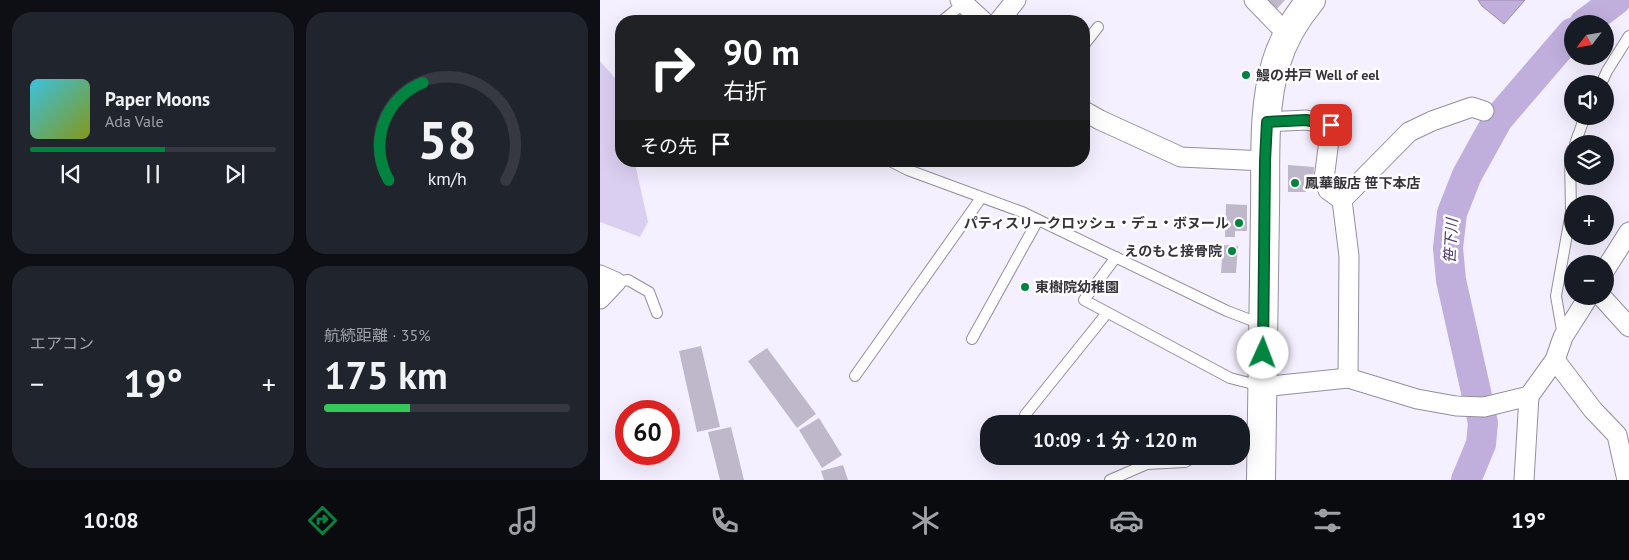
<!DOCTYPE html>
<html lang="ja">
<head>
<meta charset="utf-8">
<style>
	body { margin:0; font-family:"PT Sans","Noto Sans JP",sans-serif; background:#20242c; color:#f1f3f6; height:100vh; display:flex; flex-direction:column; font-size:19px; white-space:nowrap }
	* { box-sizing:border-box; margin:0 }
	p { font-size:16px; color:#9ea1a6 }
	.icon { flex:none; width:28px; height:28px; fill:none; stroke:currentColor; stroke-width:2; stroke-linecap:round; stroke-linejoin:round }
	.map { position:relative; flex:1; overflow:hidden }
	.drawer { display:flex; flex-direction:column; gap:12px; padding:12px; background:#0d0f14; width:600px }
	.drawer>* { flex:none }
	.hud { position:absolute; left:15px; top:15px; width:475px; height:152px; border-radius:20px; box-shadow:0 5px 20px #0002; background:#202124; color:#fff; overflow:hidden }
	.needle { width:32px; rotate:239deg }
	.buttons { position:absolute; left:964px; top:15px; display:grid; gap:10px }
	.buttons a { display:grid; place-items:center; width:50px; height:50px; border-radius:50%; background:#171b24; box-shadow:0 5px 20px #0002; font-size:25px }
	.speed { position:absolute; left:15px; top:400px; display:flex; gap:10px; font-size:25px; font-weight:700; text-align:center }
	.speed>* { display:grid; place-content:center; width:65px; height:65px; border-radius:50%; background:#171b24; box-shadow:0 5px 20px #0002; line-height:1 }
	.speed .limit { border:8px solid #d22; background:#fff; color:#111 }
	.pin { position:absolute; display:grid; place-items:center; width:42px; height:42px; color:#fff; margin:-21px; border-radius:10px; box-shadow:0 2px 8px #0006 }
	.me { position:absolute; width:55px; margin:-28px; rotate:2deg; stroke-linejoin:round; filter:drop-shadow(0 0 4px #0008) }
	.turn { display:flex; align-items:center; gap:18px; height:105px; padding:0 25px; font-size:22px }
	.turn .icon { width:65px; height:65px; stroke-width:2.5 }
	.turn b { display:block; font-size:35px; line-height:42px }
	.then { display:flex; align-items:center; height:48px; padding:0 25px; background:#0003; gap:10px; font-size:19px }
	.big { font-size:38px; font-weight:700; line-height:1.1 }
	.drawer .card { flex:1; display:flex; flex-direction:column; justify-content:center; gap:8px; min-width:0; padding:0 18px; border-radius:20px; background:#20242c }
	.drawer .dial { align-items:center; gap:0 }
	.dial svg { height:130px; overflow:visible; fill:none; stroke:#363941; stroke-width:7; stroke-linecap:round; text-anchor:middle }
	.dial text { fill:#f1f3f6; stroke:none }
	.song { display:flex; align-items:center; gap:15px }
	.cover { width:60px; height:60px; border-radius:8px; background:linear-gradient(135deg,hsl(190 70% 55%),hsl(70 70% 35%)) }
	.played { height:5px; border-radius:2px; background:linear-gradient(90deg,#008440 55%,#363941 55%) }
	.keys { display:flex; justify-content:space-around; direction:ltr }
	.heat { display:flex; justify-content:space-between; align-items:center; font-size:28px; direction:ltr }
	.charge { height:8px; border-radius:4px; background:linear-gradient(90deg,#34c759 35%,#363941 0) }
	.drawer .tiles { flex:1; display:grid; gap:12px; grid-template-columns:repeat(2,1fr) }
	.trip { position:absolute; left:380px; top:415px; width:270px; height:50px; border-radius:20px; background:#171b24; box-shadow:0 5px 20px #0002; font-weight:700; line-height:50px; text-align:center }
	.dock { display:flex; height:80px; justify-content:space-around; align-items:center; background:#090b0e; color:#9ea1a6 }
	.dock .icon { width:35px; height:35px }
	.dock .current { color:#008440 }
	.dock b { font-size:22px; color:#f1f3f6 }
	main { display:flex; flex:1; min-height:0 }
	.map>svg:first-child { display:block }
</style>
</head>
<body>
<main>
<section class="drawer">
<div class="tiles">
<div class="card">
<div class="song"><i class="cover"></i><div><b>Paper Moons</b><p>Ada Vale</p></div></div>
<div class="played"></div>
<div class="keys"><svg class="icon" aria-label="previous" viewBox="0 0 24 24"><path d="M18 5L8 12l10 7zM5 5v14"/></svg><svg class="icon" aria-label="pause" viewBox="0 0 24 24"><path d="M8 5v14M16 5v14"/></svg><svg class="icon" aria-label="next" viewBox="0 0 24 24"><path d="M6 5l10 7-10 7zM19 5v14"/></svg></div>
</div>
<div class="card dial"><svg viewBox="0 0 100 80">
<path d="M14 69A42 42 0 1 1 86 69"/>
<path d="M14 69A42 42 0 0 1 35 9" stroke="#008440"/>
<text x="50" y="56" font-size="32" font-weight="700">58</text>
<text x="50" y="72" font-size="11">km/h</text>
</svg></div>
<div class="card"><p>エアコン</p>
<div class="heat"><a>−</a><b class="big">19°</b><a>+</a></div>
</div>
<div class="card"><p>航続距離 · 35%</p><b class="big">175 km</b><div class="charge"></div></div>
</div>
</section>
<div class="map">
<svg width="1029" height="480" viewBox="0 0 1029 480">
	<rect width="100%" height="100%" fill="#f5f0ff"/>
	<path fill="#dbcff1" d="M0 61 21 85V161H36V168L48 222 40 237 0 222Z"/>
	<path fill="#c0afdd" stroke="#978aac" d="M878 0H925L904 24 882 6Z"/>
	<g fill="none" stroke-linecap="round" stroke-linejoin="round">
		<g stroke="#c0afdd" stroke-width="30">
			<path d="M984 24 1016 0"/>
			<path d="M866 480 881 444 883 423 851 280 848 248 852 213 867 175 898 119 972 33"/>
		</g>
	</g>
	<g fill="#bfb8cb">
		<path d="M663 0H685L675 11Z"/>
		<path d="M688 165 714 167 713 188H706V192H688Z"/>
		<path d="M626 204 647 205V231H635V237H625Z"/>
		<path d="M623 245 638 246 636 273H621Z"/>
		<path d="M101 346 120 427 97 432 79 351Z"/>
		<path d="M167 348 216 414 197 428 148 361Z"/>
		<path d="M219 418 242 455 222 468 199 430Z"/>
		<path d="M131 427 144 480H120L108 432Z"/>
		<path d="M243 465 248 480H224L221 471Z"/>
	</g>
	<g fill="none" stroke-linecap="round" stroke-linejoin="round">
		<defs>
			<g id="service">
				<path d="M342 21 364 3"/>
				<path d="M484 45 498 27"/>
				<path d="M1001 84 1007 71 1029 36"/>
				<path d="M975 144 985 116"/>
				<path d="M290 161 308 170 422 212 627 311 661 324"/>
				<path d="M516 257 484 300 630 378 661 386"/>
				<path d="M16 282 28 280 49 292 57 313"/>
				<path d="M963 336 956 296 971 212 970 155 972 150"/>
				<path d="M372 339 438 220"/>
				<path d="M255 376 381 198"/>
				<path d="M425 415 507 313"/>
				<path d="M641 432 659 427"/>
				<path d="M510 480 547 464 585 462 596 456"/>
			</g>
			<g id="minor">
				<path d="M360 0 383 21"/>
				<path d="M654 0 688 35"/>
				<path d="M399 21 416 0"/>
				<path d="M484 111 500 120 581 157 665 161"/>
				<path d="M667 122 706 120 731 125 724 179 728 190 742 200"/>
				<path d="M1005 270 1029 232"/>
				<path d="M0 275 16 282 0 299"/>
				<path d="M1001 296 1029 327"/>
				<path d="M955 360 993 410 1017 435 1027 480"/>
				<path d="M748 378 749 256 742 200 809 132 832 121 872 107 884 111"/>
				<path d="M662 387 748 378 817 399 856 406 884 407 929 396 955 360 963 337 989 296"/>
				<path d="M924 480 929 396"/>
			</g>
			<path id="primary" d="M661 480C662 390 664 300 665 210 666 161 662 110 676 63 683 40 696 18 711 0"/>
		</defs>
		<use href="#service" stroke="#948e9f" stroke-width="12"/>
		<use href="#minor" stroke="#948e9f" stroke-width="21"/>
		<use href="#primary" stroke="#948e9f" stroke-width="30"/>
		<use href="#service" stroke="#fff" stroke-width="10"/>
		<use href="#minor" stroke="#fff" stroke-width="19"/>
		<use href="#primary" stroke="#fff" stroke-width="28"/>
	</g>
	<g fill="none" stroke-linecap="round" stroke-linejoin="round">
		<defs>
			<path id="route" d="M663 353 665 161 667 122 706 120 731 125"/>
		</defs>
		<use href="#route" stroke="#00562a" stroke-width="12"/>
		<use href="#route" stroke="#008440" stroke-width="9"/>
	</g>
	<g fill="#008440" stroke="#fff" stroke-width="2">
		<circle cx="646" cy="75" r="5"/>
		<circle cx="695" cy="183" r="5"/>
		<circle cx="639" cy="223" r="5"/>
		<circle cx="632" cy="251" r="5"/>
		<circle cx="425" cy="287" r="5"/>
	</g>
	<g text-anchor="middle" stroke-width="5" stroke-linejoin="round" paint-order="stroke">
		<g font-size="14" font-weight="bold" fill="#36333b" stroke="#fff" text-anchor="start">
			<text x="656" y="80">鰻の井戸 Well of eel</text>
			<text x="705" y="188">鳳華飯店 笹下本店</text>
			<text x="629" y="228" text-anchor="end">パティスリークロッシュ・デュ・ボヌール</text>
			<text x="622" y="256" text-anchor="end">えのもと接骨院</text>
			<text x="435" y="292">東樹院幼稚園</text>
		</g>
		<g font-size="15" font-style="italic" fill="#4e366f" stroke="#fff">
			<text transform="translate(851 241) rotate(-87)" y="5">笹下川</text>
		</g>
	</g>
</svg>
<div class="buttons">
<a><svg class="needle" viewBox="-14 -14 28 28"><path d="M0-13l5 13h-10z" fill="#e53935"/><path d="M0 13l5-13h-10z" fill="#9ea1a6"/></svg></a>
<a><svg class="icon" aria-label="sound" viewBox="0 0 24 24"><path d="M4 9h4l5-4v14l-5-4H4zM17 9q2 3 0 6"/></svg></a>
<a><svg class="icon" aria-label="layers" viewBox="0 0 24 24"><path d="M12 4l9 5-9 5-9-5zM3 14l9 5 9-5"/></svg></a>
<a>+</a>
<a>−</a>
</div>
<div class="speed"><div class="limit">60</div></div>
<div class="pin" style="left:731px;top:125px;background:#d93025"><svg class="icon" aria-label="arrive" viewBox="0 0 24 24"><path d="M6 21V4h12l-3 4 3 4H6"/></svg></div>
<svg class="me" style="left:663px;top:353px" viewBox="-20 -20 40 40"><circle r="19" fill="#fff"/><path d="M0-13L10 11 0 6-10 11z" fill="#008440"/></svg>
<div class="trip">10:09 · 1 分 · 120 m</div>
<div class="hud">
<div class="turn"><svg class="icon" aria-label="right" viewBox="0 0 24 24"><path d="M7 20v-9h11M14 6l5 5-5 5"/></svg><div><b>90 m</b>右折</div></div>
<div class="then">その先<svg class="icon" aria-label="arrive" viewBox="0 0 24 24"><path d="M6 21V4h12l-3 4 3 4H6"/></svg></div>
</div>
</div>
</main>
<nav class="dock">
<b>10:08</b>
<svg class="icon current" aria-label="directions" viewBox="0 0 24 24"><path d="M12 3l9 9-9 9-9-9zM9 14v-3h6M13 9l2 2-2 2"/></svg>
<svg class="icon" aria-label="music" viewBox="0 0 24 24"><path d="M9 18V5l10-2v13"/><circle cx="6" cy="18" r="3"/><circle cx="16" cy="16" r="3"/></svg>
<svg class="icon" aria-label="phone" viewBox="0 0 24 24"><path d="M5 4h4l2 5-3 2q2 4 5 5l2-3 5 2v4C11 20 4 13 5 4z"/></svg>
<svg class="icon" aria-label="climate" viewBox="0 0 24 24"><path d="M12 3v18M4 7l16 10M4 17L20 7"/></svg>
<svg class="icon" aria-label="car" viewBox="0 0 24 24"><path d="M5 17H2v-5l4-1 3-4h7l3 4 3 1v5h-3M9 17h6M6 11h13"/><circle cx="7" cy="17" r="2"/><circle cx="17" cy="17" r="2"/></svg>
<svg class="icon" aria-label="filters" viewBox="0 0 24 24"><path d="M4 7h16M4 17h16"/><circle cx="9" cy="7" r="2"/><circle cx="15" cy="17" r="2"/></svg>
<b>19°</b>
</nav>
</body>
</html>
